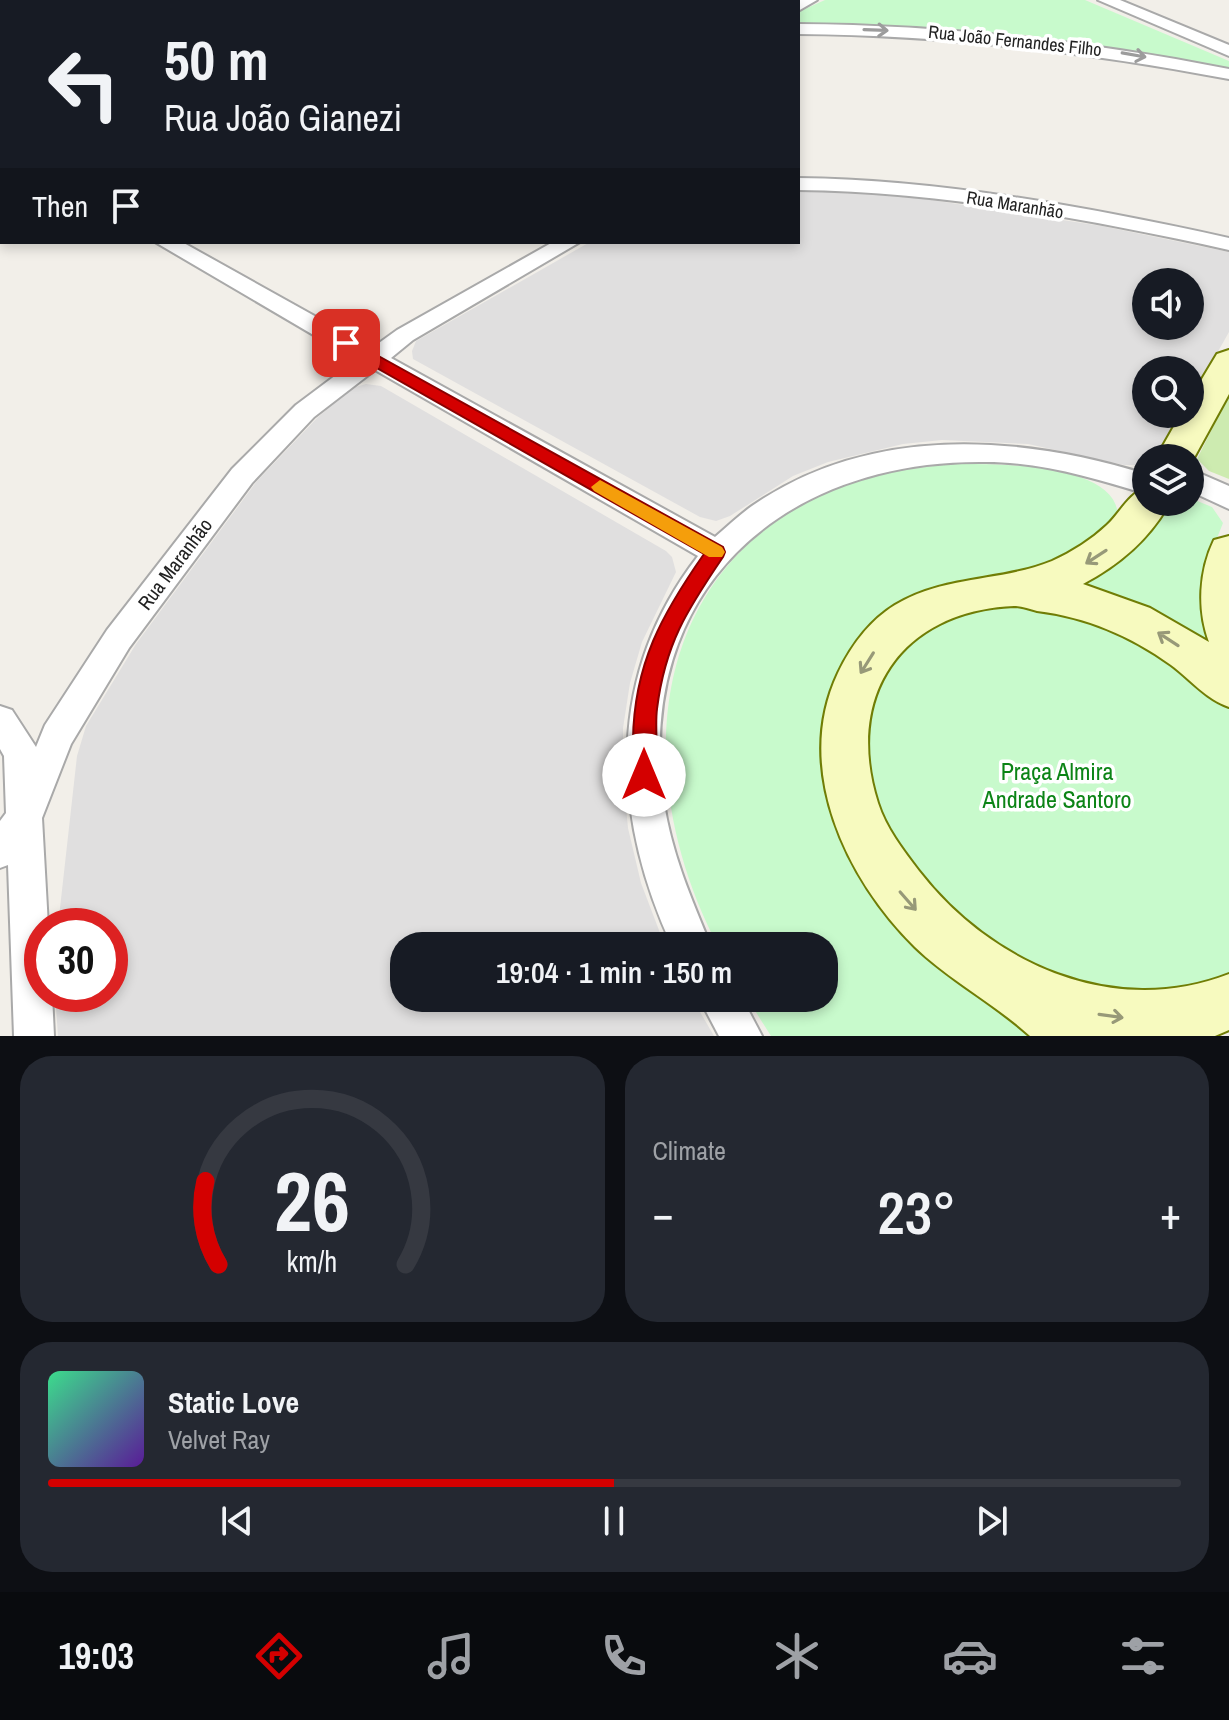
<!DOCTYPE html>
<html lang="en">
<head>
<meta charset="utf-8">
<style>
	body { margin:0; font-family:"Archivo Narrow",sans-serif; background:#242831; color:#f1f3f6; height:100vh; display:flex; flex-direction:column; font-size:30px; white-space:nowrap }
	* { box-sizing:border-box; margin:0 }
	p { font-size:26px; color:#9ea1a6 }
	.icon { flex:none; width:44px; height:44px; fill:none; stroke:currentColor; stroke-width:2; stroke-linecap:round; stroke-linejoin:round }
	.map { position:relative; height:1036px; overflow:hidden }
	.sheet { display:flex; flex-direction:column; gap:20px; padding:20px; background:#0d0f14; flex:1 }
	.sheet>* { flex:none }
	.top-card { position:absolute; left:0px; top:0px; width:800px; height:244px; box-shadow:0 4px 12px #0003; background:#171b24; color:#f1f3f6; overflow:hidden }
	.fabs { position:absolute; left:1132px; top:268px; display:grid; gap:16px }
	.fabs a { display:grid; place-items:center; width:72px; height:72px; border-radius:50%; background:#171b24; box-shadow:0 4px 12px #0003; font-size:40px }
	.speed { position:absolute; left:24px; top:908px; display:flex; gap:16px; font-size:40px; font-weight:700; text-align:center }
	.speed>* { display:grid; place-content:center; width:104px; height:104px; border-radius:50%; background:#171b24; box-shadow:0 4px 12px #0003; line-height:1 }
	.speed .limit { border:12px solid #d22; background:#fff; color:#111 }
	.pin { position:absolute; display:grid; place-items:center; width:68px; height:68px; color:#fff; margin:-34px; border-radius:16px; box-shadow:0 4px 12px #0006 }
	.me { position:absolute; width:88px; margin:-44px; rotate:0deg; stroke-linejoin:round; filter:drop-shadow(0 0 6px #0008) }
	.turn { display:flex; align-items:center; gap:28px; height:168px; padding:0 32px; font-size:36px }
	.turn .icon { width:104px; height:104px; stroke-width:2.5 }
	.turn b { display:block; font-size:56px; line-height:68px }
	.then { display:flex; align-items:center; height:76px; padding:0 32px; background:#0003; gap:16px; font-size:30px }
	.big { font-size:60px; font-weight:600; line-height:1.1 }
	.sheet .card { flex:1; display:flex; flex-direction:column; justify-content:center; gap:12px; min-width:0; padding:0 28px; border-radius:32px; background:#242831 }
	.sheet .dial { align-items:center; gap:0 }
	.dial svg { height:208px; overflow:visible; fill:none; stroke:#363941; stroke-width:7; stroke-linecap:round; text-anchor:middle }
	.dial text { fill:#f1f3f6; stroke:none }
	.song { display:flex; align-items:center; gap:24px }
	.cover { width:96px; height:96px; border-radius:12px; background:linear-gradient(135deg,hsl(150 70% 55%),hsl(270 70% 35%)) }
	.played { height:8px; border-radius:4px; background:linear-gradient(90deg,#d40000 50%,#363941 50%) }
	.keys { display:flex; justify-content:space-around; direction:ltr }
	.heat { display:flex; justify-content:space-between; align-items:center; font-size:44px; direction:ltr }
	.sheet .tiles { flex:1; display:grid; gap:20px; grid-template-columns:1fr 1fr }
	.card:last-child { grid-column:span 2 }
	.trip { position:absolute; left:390px; top:932px; width:448px; height:80px; border-radius:32px; background:#171b24; box-shadow:0 4px 12px #0003; font-weight:600; line-height:80px; text-align:center }
	.dock { display:flex; height:128px; justify-content:space-around; align-items:center; background:#090b0e; color:#9ea1a6 }
	.dock .icon { width:56px; height:56px }
	.dock .selected { color:#d40000 }
	.dock b { font-size:36px; color:#f1f3f6 }
	.map>svg:first-child { display:block }
</style>
</head>
<body>
<div class="map">
<svg width="1229" height="1036" viewBox="0 0 1229 1036">
	<rect width="100%" height="100%" fill="#f2efe9"/>
	<g fill="#e0dfdf" fill-rule="evenodd">
		<path d="M798 191 848 192 925 199 1102 226 1229 252V332L1190 401V370H1146V414H1183L1158 458H1146V465H1124L1028 444 942 440 903 444 828 462 793 476 730 516 716 521 700 517 413 359 412 351 416 341 590 242H798ZM1146 282H1190V326H1146Z"/>
		<path d="M366 384 381 386 666 551 672 557 676 572 642 642 630 683 623 728V776L628 828 641 883 665 946H404V998H692L714 1036H58L55 994H110V926H58L77 756 86 726 136 644 257 481 318 417 352 388Z"/>
	</g>
	<path fill="#cdebb0" d="M1229 395V479L1209 471 1197 459Z"/>
	<g fill="#c8facc">
		<path d="M825 0H1085L1229 61V71L1133 51 1028 35 798 27V12Z"/>
		<path d="M951 464C990 464 1115 461 1118 515L1095 539 1048 565 927 594 830 779 1043 1036H771L747 998H824V946H718C629 776 644 563 844 485 878 472 915 468 951 464Z"/>
		<path d="M1190 498 1212 507 1223 523 1213 548 1210 647 1088 589 1086 585 1144 539 1169 502H1190Z"/>
		<path d="M998 603 1058 607 1180 660 1229 705V975L1204 988 1130 998 1009 962 911 879 863 778 870 689 921 629Z"/>
	</g>
	<g fill="none" stroke-linecap="round" stroke-linejoin="round">
		<defs>
			<g id="street">
				<path d="M612 0H628L630 2H614Z"/>
				<path d="M797 0H817L798 11V2H794Z"/>
				<path d="M1098 0H1120L1229 45V56Z"/>
				<path d="M798 24C944 25 1086 41 1229 69V79C1086 52 944 35 798 34Z"/>
				<path d="M798 178C937 179 1093 208 1229 238V250C1093 220 937 191 798 190Z"/>
				<rect x="0" y="204" width="2" height="12"/>
				<path d="M155 242H182L372 348 397 330 553 242H580L413 340 391 358 715 537C727 527 739 515 752 506 869 425 1016 434 1146 474V494C1094 478 1041 462 986 462 783 459 633 591 664 803 672 854 691 898 711 946H672C611 814 606 675 698 556L375 370 314 417 252 483 129 648 71 744 42 818 48 926H42V994H52L54 1036H14L8 865 0 868V821L6 813 4 756 0 749V706L12 710 36 747 45 725 107 630 232 469 296 405 356 360Z"/>
				<path d="M1190 469 1229 486V509L1190 491Z"/>
				<path d="M699 998H742L762 1036H719Z"/>
			</g>
			<g id="secondary">
				<path d="M1229 350V394L1190 465V458H1156L1181 414H1190V399L1217 354Z"/>
				<path d="M1146 488V502H1170C1150 539 1119 565 1083 584L1150 608 1209 642C1197 610 1199 571 1214 540L1229 536V707C1206 699 1191 680 1171 665 1131 636 1086 617 1037 611 1030 609 1021 606 1014 606 900 611 844 697 878 803 886 828 903 850 919 871 991 964 1114 1019 1229 974V1030L1215 1036H1030C994 1003 950 981 915 947 846 879 793 768 838 673 851 646 869 621 895 605 944 575 1001 582 1052 561 1072 552 1091 540 1107 525 1120 513 1129 493 1146 488Z"/>
			</g>
		</defs>
		<use href="#street" stroke="#a9a9a9" stroke-width="4"/>
		<use href="#secondary" stroke="#707d05" stroke-width="4"/>
		<use href="#street" fill="#fff" fill-rule="evenodd"/>
		<use href="#secondary" fill="#f7fabf" fill-rule="evenodd"/>
	</g>
	<defs><path id="oneway-shaft" d="M-6 0H5M1.5-3L5.5 0L1.5 3" fill="none" stroke-width="1.6" stroke-linecap="round" stroke-linejoin="round" transform="scale(2)"/></defs>
	<g stroke="#9c9c9c">
		<use href="#oneway-shaft" transform="translate(876 30) rotate(2)"/>
		<use href="#oneway-shaft" transform="translate(1134 55) rotate(10)"/>
	</g>
	<g stroke="#979978">
		<use href="#oneway-shaft" transform="translate(1096 557) rotate(147)"/>
		<use href="#oneway-shaft" transform="translate(1168 639) rotate(-147)"/>
		<use href="#oneway-shaft" transform="translate(867 663) rotate(122)"/>
		<use href="#oneway-shaft" transform="translate(908 901) rotate(49)"/>
		<use href="#oneway-shaft" transform="translate(1111 1016) rotate(8)"/>
	</g>
	<path fill="#d40000" stroke="#8a0000" stroke-width="2" d="M346 338 723 547 725 552 723 557C687 610 665 644 657 709 654 732 661 762 652 783L644 786 636 783C631 770 633 754 633 740 634 664 662 614 704 554L340 347 338 343Z"/>
	<path fill="#f59e0b" d="M600 480 722 547 725 552 722 557H709L594 491 591 487Z"/>
	<g text-anchor="middle" stroke-width="7" stroke-linejoin="round" paint-order="stroke">
		<g font-size="18" fill="#222" stroke="#fff">
			<text transform="translate(1015 41) rotate(6)" y="6">Rua João Fernandes Filho</text>
			<text transform="translate(1015 205) rotate(9)" y="6">Rua Maranhão</text>
		</g>
		<g font-size="20" fill="#222" stroke="#fff">
			<text transform="translate(175 564) rotate(-53)" y="7">Rua Maranhão</text>
		</g>
		<g font-size="24" fill="#0c8416" stroke="#fff">
			<text x="1057" y="780">Praça Almira<tspan x="1057" dy="28">Andrade Santoro</tspan></text>
		</g>
	</g>
</svg>
<div class="fabs">
<a><svg class="icon" aria-label="sound" viewBox="0 0 24 24"><path d="M4 9h4l5-4v14l-5-4H4zM17 9q2 3 0 6"/></svg></a>
<a><svg class="icon" aria-label="search" viewBox="0 0 24 24"><circle cx="10" cy="10" r="6"/><path d="M15 15l6 6"/></svg></a>
<a><svg class="icon" aria-label="layers" viewBox="0 0 24 24"><path d="M12 4l9 5-9 5-9-5zM3 14l9 5 9-5"/></svg></a>
</div>
<div class="speed"><div class="limit">30</div></div>
<div class="pin" style="left:346px;top:343px;background:#d93025"><svg class="icon" aria-label="arrive" viewBox="0 0 24 24"><path d="M6 21V4h12l-3 4 3 4H6"/></svg></div>
<svg class="me" style="left:644px;top:775px" viewBox="-20 -20 40 40"><circle r="19" fill="#fff"/><path d="M0-13L10 11 0 6-10 11z" fill="#d40000"/></svg>
<div class="trip">19:04 · 1 min · 150 m</div>
<div class="top-card">
<div class="turn"><svg class="icon" aria-label="left" viewBox="0 0 24 24"><path d="M17 20v-9H6M10 6l-5 5 5 5"/></svg><div><b>50 m</b>Rua João Gianezi</div></div>
<div class="then">Then<svg class="icon" aria-label="arrive" viewBox="0 0 24 24"><path d="M6 21V4h12l-3 4 3 4H6"/></svg></div>
</div>
</div>
<section class="sheet">
<div class="tiles">
<div class="card dial"><svg viewBox="0 0 100 80">
<path d="M14 69A42 42 0 1 1 86 69"/>
<path d="M14 69A42 42 0 0 1 9 37" stroke="#d40000"/>
<text x="50" y="56" font-size="32" font-weight="700">26</text>
<text x="50" y="72" font-size="11">km/h</text>
</svg></div>
<div class="card"><p>Climate</p>
<div class="heat"><a>−</a><b class="big">23°</b><a>+</a></div>
</div>
<div class="card">
<div class="song"><i class="cover"></i><div><b>Static Love</b><p>Velvet Ray</p></div></div>
<div class="played"></div>
<div class="keys"><svg class="icon" aria-label="previous" viewBox="0 0 24 24"><path d="M18 5L8 12l10 7zM5 5v14"/></svg><svg class="icon" aria-label="pause" viewBox="0 0 24 24"><path d="M8 5v14M16 5v14"/></svg><svg class="icon" aria-label="next" viewBox="0 0 24 24"><path d="M6 5l10 7-10 7zM19 5v14"/></svg></div>
</div>
</div>
</section>
<nav class="dock">
<b>19:03</b>
<svg class="icon selected" aria-label="directions" viewBox="0 0 24 24"><path d="M12 3l9 9-9 9-9-9zM9 14v-3h6M13 9l2 2-2 2"/></svg>
<svg class="icon" aria-label="music" viewBox="0 0 24 24"><path d="M9 18V5l10-2v13"/><circle cx="6" cy="18" r="3"/><circle cx="16" cy="16" r="3"/></svg>
<svg class="icon" aria-label="phone" viewBox="0 0 24 24"><path d="M5 4h4l2 5-3 2q2 4 5 5l2-3 5 2v4C11 20 4 13 5 4z"/></svg>
<svg class="icon" aria-label="climate" viewBox="0 0 24 24"><path d="M12 3v18M4 7l16 10M4 17L20 7"/></svg>
<svg class="icon" aria-label="car" viewBox="0 0 24 24"><path d="M5 17H2v-5l4-1 3-4h7l3 4 3 1v5h-3M9 17h6M6 11h13"/><circle cx="7" cy="17" r="2"/><circle cx="17" cy="17" r="2"/></svg>
<svg class="icon" aria-label="filters" viewBox="0 0 24 24"><path d="M4 7h16M4 17h16"/><circle cx="9" cy="7" r="2"/><circle cx="15" cy="17" r="2"/></svg>
</nav>
</body>
</html>
